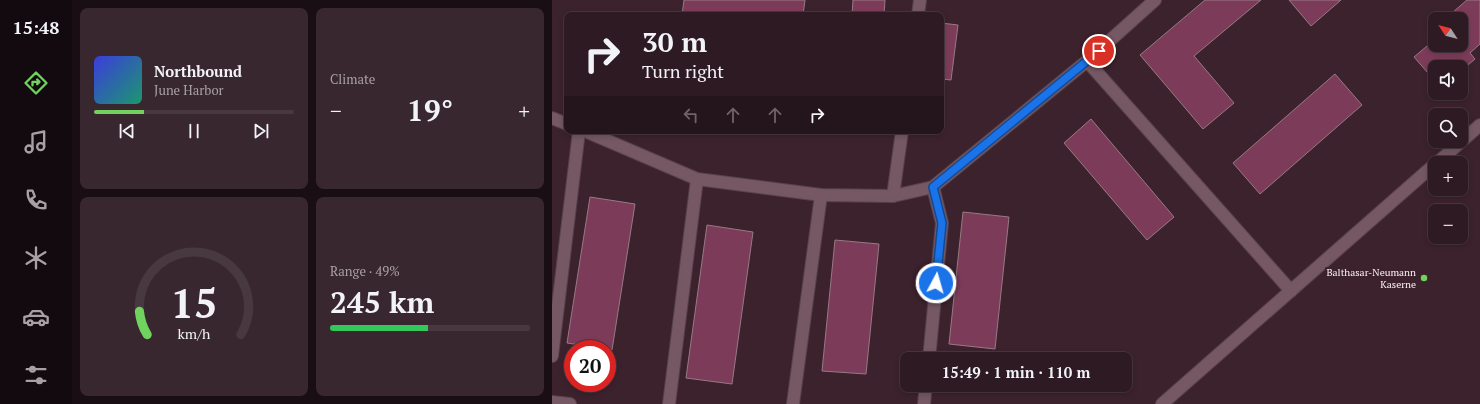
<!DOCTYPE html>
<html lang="en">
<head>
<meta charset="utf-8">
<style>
	body { margin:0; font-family:"PT Serif",serif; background:#39272f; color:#f1f3f6; height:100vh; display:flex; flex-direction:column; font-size:15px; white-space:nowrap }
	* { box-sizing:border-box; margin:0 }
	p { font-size:13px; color:#a7a1a5 }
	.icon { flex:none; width:22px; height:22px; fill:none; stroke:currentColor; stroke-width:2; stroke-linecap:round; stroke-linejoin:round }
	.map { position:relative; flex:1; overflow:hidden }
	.drawer { display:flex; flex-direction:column; gap:8px; padding:8px; background:#190e13; width:480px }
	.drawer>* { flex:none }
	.hud { position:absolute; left:12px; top:12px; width:380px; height:122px; border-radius:8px; box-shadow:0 2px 6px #0003,0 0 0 1px #483840; background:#2d1a22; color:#f1f3f6; overflow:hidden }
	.needle { width:26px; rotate:306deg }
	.controls { position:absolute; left:876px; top:12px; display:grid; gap:8px }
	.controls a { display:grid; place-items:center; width:40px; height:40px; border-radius:8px; background:#2d1a22; box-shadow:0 2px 6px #0003,0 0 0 1px #483840; font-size:20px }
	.speed { position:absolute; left:12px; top:340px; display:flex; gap:8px; font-size:20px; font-weight:700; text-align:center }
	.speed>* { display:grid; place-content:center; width:52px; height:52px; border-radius:50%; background:#2d1a22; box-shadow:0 2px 6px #0003,0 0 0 1px #483840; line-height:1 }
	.speed .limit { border:6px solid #d22; background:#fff; color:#111 }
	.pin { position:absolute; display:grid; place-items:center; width:34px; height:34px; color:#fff; margin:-17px; border:2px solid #fff; border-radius:50%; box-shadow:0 1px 4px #0007 }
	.me { position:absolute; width:44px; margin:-22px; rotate:6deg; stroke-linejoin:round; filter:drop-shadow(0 0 3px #0008) }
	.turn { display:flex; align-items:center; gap:14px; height:84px; padding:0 12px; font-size:18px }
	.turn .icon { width:52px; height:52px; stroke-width:2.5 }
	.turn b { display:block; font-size:28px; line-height:34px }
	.lanes { display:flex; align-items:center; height:38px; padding:0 12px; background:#0003; justify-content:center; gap:20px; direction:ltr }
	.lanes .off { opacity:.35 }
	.big { font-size:30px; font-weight:600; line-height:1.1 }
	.drawer .card { flex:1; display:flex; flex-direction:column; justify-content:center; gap:6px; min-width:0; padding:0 14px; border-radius:8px; background:#39272f }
	.drawer .dial { align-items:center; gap:0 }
	.dial svg { height:104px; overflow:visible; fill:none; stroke:#483840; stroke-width:7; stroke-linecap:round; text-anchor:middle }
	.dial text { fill:#f1f3f6; stroke:none }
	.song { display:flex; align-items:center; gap:12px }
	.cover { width:48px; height:48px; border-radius:6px; background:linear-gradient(135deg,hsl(240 70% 55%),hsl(160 70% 35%)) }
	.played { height:4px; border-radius:2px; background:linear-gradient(90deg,#70d35e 25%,#483840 25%) }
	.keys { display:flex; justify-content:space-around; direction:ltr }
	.heat { display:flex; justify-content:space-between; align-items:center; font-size:22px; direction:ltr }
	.charge { height:6px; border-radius:3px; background:linear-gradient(90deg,#34c759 49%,#483840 0) }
	.drawer .tiles { flex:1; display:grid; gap:8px; grid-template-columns:repeat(2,1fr) }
	.trip { position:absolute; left:348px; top:352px; width:232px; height:40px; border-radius:8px; background:#2d1a22; box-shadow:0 2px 6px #0003,0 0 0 1px #483840; font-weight:600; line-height:40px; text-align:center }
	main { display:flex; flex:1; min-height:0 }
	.tabs { display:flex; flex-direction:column; width:72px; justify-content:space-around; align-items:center; background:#120a0e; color:#a7a1a5 }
	.tabs .icon { width:28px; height:28px }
	.tabs .current { color:#70d35e }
	.tabs b { font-size:18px; color:#f1f3f6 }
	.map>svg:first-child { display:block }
</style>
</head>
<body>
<main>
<nav class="tabs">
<b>15:48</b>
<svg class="icon current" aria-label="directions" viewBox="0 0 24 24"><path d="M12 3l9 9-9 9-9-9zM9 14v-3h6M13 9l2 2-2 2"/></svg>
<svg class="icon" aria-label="music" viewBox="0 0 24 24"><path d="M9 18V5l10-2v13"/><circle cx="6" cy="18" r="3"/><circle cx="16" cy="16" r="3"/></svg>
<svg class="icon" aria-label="phone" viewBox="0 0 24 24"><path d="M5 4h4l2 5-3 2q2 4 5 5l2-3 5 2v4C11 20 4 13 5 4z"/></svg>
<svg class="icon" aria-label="climate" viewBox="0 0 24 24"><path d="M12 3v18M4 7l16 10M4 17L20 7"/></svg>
<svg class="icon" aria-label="car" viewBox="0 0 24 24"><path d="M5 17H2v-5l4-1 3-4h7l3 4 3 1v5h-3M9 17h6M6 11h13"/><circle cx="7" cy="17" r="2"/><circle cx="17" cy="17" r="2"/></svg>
<svg class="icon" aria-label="filters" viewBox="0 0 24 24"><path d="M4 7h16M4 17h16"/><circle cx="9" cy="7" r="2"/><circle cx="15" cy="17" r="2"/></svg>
</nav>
<section class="drawer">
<div class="tiles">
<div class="card">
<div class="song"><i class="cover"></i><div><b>Northbound</b><p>June Harbor</p></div></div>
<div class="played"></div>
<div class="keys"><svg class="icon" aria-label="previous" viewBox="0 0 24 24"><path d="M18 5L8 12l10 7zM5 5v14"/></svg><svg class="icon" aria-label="pause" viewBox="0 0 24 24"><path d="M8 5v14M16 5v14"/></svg><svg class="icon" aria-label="next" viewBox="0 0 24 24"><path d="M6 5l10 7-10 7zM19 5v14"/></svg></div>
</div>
<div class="card"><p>Climate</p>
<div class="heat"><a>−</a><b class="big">19°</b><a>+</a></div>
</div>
<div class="card dial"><svg viewBox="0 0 100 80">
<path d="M14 69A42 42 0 1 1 86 69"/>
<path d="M14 69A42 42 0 0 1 8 51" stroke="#70d35e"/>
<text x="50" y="56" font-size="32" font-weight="700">15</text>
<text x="50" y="72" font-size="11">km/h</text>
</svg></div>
<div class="card"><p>Range · 49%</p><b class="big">245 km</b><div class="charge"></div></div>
</div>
</section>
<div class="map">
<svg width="928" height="404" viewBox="0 0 928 404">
	<rect width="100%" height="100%" fill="#3c222d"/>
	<g fill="#7c3c59" stroke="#987985">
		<path d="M132 0H253L251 15H130Z"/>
		<path d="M301 0H333L332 15H300Z"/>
		<path d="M653 0H709L642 56 682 103 651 129 588 55Z"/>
		<path d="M737 0H789L759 26Z"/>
		<path d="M915 0H928V44L918 53 923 59 909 71V67H883V81L862 57 881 41 875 34 883 28V45H909V19H893Z"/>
		<path d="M389 23 406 25 399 80 389 79Z"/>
		<path d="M783 74 810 105 708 194 681 163Z"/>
		<path d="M539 119 622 217 595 240 512 143Z"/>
		<path d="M38 197 83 204 60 350 15 343Z"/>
		<path d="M411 212 457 217 443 349 397 344Z"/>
		<path d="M155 225 201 232 180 384 134 378Z"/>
		<path d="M283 240 327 244 314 374 270 371Z"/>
	</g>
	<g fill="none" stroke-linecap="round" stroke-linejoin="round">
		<defs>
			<g id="minor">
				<path d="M366 15 368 0"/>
				<path d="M535 61 739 291"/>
				<path d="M0 118 15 124"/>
				<path d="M33 131 145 179 269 195 341 196 381 187 535 61 603 0"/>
				<path d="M885 163 928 125"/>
				<path d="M341 196 350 131"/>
				<path d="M0 356 27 131"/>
				<path d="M377 359 390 223 381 187"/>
				<path d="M0 402 18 404"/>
				<path d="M117 404 145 179"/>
				<path d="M241 404 269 195"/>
				<path d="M372 404 374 385"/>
				<path d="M610 404 883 164"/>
			</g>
		</defs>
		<use href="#minor" stroke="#57424b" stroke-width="14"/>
		<use href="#minor" stroke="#755863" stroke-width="12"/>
	</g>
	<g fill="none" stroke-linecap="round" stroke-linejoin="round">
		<defs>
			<path id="route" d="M384 283 390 223 381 187 547 51"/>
		</defs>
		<use href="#route" stroke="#114b97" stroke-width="10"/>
		<use href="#route" stroke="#1a73e8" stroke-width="7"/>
	</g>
	<circle fill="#70d35e" stroke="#3c222d" stroke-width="1.5" cx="872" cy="278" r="4"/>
	<g text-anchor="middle" stroke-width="4" stroke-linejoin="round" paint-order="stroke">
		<g font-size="10" fill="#feeff4" stroke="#3c222d" text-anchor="end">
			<text x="864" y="276">Balthasar-Neumann<tspan x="864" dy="12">Kaserne</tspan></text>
		</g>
	</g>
</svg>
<div class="controls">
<a><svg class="needle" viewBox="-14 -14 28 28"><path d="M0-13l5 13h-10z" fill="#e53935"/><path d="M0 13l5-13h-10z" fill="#a7a1a5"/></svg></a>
<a><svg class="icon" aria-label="sound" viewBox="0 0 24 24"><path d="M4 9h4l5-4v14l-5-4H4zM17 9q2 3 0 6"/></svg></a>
<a><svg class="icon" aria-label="search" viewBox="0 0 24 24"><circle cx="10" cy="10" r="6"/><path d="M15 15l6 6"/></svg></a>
<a>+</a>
<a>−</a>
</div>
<div class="speed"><div class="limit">20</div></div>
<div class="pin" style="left:547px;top:51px;background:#d93025"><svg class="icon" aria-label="arrive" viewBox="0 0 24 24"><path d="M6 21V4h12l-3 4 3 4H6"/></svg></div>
<svg class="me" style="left:384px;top:283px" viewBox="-20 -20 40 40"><circle r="17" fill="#1a73e8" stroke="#fff" stroke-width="3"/><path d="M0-11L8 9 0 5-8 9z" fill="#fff"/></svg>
<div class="trip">15:49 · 1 min · 110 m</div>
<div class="hud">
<div class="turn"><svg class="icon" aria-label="right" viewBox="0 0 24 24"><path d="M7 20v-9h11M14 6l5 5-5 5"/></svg><div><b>30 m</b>Turn right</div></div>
<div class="lanes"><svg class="icon off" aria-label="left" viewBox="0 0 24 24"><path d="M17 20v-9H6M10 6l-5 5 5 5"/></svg><svg class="icon off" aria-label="ahead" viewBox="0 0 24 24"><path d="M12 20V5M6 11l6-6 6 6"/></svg><svg class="icon off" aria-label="ahead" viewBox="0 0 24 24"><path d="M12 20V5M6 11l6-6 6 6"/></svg><svg class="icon" aria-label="right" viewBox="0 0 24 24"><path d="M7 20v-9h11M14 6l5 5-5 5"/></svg></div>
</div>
</div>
</main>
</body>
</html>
